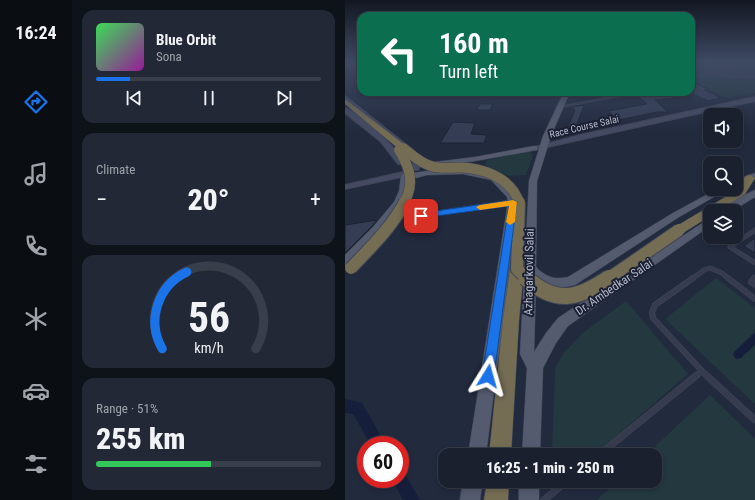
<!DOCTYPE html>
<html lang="en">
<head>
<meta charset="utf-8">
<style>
	body { margin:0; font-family:"Roboto Condensed",sans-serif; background:#232836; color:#f1f3f6; height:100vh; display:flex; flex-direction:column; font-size:15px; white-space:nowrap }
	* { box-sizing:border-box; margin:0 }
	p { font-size:13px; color:#9fa3aa }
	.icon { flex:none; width:22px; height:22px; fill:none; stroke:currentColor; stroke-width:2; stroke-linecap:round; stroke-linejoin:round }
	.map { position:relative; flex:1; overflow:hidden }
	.panel { display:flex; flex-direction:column; gap:10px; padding:10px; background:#0e1219; width:273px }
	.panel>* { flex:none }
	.top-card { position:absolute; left:12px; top:12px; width:338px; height:84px; border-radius:12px; box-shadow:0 2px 6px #0003,0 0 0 1px #383e4a; background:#0b6e4f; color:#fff; overflow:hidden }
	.fabs { position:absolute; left:358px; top:108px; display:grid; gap:8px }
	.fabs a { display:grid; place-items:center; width:40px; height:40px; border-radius:8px; background:#1a202e; box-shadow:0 2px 6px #0003,0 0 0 1px #383e4a; font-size:20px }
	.speed { position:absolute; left:12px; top:436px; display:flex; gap:8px; font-size:20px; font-weight:700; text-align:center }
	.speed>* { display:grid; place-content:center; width:52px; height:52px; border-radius:50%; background:#1a202e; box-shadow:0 2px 6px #0003,0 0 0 1px #383e4a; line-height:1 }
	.speed .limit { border:6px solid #d22; background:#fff; color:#111 }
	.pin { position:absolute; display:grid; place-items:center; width:34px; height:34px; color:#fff; margin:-17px; border-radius:8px; box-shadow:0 2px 6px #0006 }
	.me { position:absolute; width:44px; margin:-22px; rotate:8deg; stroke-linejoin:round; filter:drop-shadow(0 0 3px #0008) }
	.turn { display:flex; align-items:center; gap:14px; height:84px; padding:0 16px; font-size:18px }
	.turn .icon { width:52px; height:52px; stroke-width:2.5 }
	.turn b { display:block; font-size:28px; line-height:34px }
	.big { font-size:30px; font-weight:800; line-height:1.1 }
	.panel .widget { flex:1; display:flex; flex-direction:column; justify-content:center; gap:6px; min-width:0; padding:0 14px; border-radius:12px; background:#232836 }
	.panel .dial { align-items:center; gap:0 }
	.dial svg { height:104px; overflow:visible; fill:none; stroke:#383e4a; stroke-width:7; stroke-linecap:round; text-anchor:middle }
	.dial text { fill:#f1f3f6; stroke:none }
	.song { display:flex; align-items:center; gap:12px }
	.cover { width:48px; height:48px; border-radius:6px; background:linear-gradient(135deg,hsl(130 70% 55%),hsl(300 70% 35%)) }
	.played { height:4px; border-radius:2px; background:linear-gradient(90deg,#1a73e8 15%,#383e4a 15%) }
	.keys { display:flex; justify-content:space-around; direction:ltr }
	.heat { display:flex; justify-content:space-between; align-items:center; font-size:22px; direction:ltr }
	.charge { height:6px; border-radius:3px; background:linear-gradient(90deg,#34c759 51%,#383e4a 0) }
	.trip { position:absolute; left:93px; top:448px; width:224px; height:40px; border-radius:12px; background:#1a202e; box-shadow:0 2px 6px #0003,0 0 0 1px #383e4a; font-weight:800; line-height:40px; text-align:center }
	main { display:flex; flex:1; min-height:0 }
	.menu { display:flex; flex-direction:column; width:72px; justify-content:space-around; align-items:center; background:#0a0d12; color:#9fa3aa }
	.menu .icon { width:28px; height:28px }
	.menu .current { color:#1a73e8 }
	.menu b { font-size:18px; color:#f1f3f6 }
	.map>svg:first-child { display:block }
</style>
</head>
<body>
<main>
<nav class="menu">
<b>16:24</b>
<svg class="icon current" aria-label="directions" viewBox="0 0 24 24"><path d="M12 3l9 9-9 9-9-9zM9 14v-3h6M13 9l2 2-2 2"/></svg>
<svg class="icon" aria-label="music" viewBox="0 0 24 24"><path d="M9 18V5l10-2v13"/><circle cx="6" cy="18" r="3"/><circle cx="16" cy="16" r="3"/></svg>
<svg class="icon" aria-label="phone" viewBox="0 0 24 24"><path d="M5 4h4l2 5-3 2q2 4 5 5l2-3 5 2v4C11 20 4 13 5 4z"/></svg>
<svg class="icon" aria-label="climate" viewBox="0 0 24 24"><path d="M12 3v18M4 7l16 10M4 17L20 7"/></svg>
<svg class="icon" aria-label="car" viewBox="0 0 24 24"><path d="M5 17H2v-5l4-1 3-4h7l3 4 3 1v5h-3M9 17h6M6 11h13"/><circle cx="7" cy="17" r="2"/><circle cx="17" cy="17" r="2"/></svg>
<svg class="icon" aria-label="filters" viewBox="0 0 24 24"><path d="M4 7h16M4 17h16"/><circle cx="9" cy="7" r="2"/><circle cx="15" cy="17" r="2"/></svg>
</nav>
<section class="panel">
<div class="widget">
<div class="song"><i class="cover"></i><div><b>Blue Orbit</b><p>Sona</p></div></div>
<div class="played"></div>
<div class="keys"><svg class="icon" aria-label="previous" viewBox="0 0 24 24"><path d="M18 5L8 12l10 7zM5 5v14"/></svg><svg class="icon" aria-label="pause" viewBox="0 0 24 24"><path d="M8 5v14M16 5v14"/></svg><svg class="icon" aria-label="next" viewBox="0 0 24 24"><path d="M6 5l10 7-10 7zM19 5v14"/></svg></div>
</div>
<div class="widget"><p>Climate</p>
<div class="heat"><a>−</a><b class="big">20°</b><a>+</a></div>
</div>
<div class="widget dial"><svg viewBox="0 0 100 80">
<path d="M14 69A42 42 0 1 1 86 69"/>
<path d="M14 69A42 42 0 0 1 33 10" stroke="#1a73e8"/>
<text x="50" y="56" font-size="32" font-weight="700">56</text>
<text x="50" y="72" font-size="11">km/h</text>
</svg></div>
<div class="widget"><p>Range · 51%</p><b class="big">255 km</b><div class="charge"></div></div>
</section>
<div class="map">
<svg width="410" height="500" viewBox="0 0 410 500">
	<rect width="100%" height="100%" fill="#222a3e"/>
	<g fill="#24383f">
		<path d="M346 61H410V93L382 98 346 81Z"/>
		<path d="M179 152H185L188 155 181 175 164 176 140 165 142 160Z"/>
		<path d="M371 278 410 308V404L320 319Z"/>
		<path d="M281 301 343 374 249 455H207L210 368 218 354 239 332Z"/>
		<path d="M365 395 410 439V500H252L273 481H310V455H301Z"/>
	</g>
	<path fill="#151f3c" d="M410 332V345L396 358 391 359 388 355 389 352Z"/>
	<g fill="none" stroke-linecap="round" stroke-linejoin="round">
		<g fill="#151f3c" fill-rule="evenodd">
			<path d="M0 399 17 403 41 445H26L8 414 0 413Z"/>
			<path d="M55 471 60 474 75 500H58L47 479H55Z"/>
		</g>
	</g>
	<g fill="#343d54" stroke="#1d2335">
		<path d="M346 81 363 89 359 90 376 98 363 101 346 93Z"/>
		<path d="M299 92H322L330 98 310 100 323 112H312L274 120 263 111 302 104 292 95Z"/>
		<path d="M135 104H148L145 110H132Z"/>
		<path d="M239 105 230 130 220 134 230 110 226 107Z"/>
		<path d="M108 122 130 123 126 134 142 135 139 143H95Z"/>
		<path d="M32 220 27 226 0 253V225Z"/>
		<path d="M410 238V253L399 246Z"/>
	</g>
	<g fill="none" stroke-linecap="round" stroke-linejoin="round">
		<defs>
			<g id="lane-far3">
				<path d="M352 61 402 76"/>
				<path d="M346 65 382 76 410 78"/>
				<path d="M346 78 379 70"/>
			</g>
			<g id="lane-far2">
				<path d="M410 230 385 247 410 263"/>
				<path d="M347 279 359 270 365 268 377 273 384 279"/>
				<path d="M409 279 410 277"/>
			</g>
			<g id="lane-far1">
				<path d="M348 278 310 305 307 312 308 318 357 371"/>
				<path d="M383 278 410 299"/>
				<path d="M409 278 406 282 410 285"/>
				<path d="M351 376 357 371 362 376"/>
			</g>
			<g id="lane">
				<path d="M361 375 410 420"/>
				<path d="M254 455 352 375"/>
				<path d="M199 500 222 481"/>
			</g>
			<g id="street">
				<path d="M403 75H410V77H402Z"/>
				<path d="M290 92H298L214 108 212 107Z"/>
				<path d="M168 200 170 201V203L61 220 58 218 61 216Z"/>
			</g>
			<g id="secondary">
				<path d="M16 63V65L0 67V65Z"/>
				<path d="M0 96 68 150 78 160 73 170H70L66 168 70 160 64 152 0 101Z"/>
				<path d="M410 97V101L189 150 186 148 235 135Z"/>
				<path d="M0 108C19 116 48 145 60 162L59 164H53L35 141 0 113Z"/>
				<path d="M58 172H61V176L0 189V185Z"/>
			</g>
			<g id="primary">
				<path d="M219 92H225L206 136 192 181 191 267C201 277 209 280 223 277L328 213 372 189H383L334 217 230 285 209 289 191 282 189 352 201 333 213 318 365 218V226L223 326 211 343 198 368 195 455H177L182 368 175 354 184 181 198 136Z"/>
				<path d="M189 146H192V150L130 161 81 167 77 165 81 163 130 157Z"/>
				<path d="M118 170 152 176 169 194 173 202 141 455H123L163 202 162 197 146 180 118 174 82 175 71 178 67 175 68 173 82 171Z"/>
				<path d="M60 173 64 176C64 181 64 187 63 192 56 216 22 247 4 265L0 267V255L28 227 49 202 54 191 56 176Z"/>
				<path d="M410 173V179L391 186V180Z"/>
				<path d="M410 190V197L387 211H375L395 197Z"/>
				<path d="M118 481H138L135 500H115Z"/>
				<rect x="174" y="481" width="20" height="19"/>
			</g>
			<g id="highway">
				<path d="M0 99 61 146 62 148 61 150H55L0 104Z"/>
				<path d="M405 175 410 178 400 194 373 211H365V216L338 233 334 234 330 233 328 230 330 227 392 190 401 176Z"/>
				<path d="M172 263 177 265 179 269 174 320 166 455H144L158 320 165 269 167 265Z"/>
				<path d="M142 481H164L163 500H139Z"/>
			</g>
		</defs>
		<use href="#lane-far3" stroke="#3f4557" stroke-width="2"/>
		<use href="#lane-far2" stroke="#3f4557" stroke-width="5"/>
		<use href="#lane-far1" stroke="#3f4557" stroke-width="6"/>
		<use href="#lane" stroke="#3f4557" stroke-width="7"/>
		<use href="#street" stroke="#3f4557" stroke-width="1"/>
		<use href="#secondary" stroke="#3f4557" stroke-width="2"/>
		<use href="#primary" stroke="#3f4557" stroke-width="1"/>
		<use href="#highway" stroke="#3e4456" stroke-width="1"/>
		<use href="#lane-far3" stroke="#363c4e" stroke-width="1.5"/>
		<use href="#lane-far2" stroke="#363c4e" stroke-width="3.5"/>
		<use href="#lane-far1" stroke="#363c4e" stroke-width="4.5"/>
		<use href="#lane" stroke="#363c4e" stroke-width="5.5"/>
		<use href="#street" fill="#363c4e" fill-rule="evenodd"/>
		<use href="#secondary" fill="#444a61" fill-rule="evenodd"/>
		<use href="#primary" fill="#545b6e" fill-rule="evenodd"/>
		<use href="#highway" fill="#746c53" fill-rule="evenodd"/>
		<defs>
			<g id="highway-bridge-far2">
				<path d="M58 148C67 155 75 163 86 166 98 170 112 166 124 168 145 171 168 181 174 203"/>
				<path d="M54 150C65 168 70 183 59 203"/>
			</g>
			<g id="highway-bridge-far1">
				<path d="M174 202 172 269 182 279"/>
				<path d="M6 268C26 247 46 228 60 202"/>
				<path d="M263 279 334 230"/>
			</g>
			<path id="highway-bridge" d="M181 278C211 305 233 299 264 278"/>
		</defs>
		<use href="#highway-bridge-far2" stroke="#3e4456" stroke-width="11" stroke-linecap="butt"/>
		<use href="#highway-bridge-far1" stroke="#3e4456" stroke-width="14" stroke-linecap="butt"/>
		<use href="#highway-bridge" stroke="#3e4456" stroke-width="18" stroke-linecap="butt"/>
		<use href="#highway-bridge-far2" stroke="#746c53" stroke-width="10"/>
		<use href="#highway-bridge-far1" stroke="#746c53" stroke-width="12"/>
		<use href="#highway-bridge" stroke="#746c53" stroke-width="16"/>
	</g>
	<linearGradient id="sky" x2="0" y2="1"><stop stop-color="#131722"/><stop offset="0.47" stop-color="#3e4a63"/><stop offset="1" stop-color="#3e4a63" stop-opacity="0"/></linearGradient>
	<rect width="410" height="131" fill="url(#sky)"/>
	<path fill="#1a73e8" stroke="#114b97" d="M168 200 172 202 149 376 148 381 143 382 139 381 137 376 164 206 76 218 72 216 76 213Z"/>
	<path fill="#f59e0b" d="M168 200 172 202 170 222 165 225 161 222 164 206 135 210 131 207 135 205Z"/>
	<g text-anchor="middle" stroke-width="4" stroke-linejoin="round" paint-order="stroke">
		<g font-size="10" fill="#b2b7c9" stroke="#1b2133">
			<text transform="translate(239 126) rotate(-13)" y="4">Race Course Salai</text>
		</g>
		<g font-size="12" fill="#b2b7c9" stroke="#1b2133">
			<text transform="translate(184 272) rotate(-89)" y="4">Azhagarkovil Salai</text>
			<text transform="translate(269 287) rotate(-34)" y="4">Dr. Ambedkar Salai</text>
		</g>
	</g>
</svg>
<div class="fabs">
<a><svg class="icon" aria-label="sound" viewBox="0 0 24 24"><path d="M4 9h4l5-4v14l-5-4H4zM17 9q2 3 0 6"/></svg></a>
<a><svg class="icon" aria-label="search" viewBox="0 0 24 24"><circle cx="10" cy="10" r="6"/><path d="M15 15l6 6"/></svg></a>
<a><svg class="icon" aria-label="layers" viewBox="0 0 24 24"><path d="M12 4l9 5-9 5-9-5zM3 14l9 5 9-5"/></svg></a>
</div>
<div class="speed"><div class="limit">60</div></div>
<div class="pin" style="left:76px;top:216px;background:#d93025"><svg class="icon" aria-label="arrive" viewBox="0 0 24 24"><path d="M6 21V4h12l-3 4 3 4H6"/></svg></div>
<svg class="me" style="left:143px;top:376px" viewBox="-20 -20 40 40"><path d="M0-17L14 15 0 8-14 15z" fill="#1a73e8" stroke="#fff" stroke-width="4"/></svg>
<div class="trip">16:25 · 1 min · 250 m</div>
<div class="top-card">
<div class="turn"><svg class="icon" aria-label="left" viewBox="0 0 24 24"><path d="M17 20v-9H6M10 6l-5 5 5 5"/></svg><div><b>160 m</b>Turn left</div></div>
</div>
</div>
</main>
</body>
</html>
